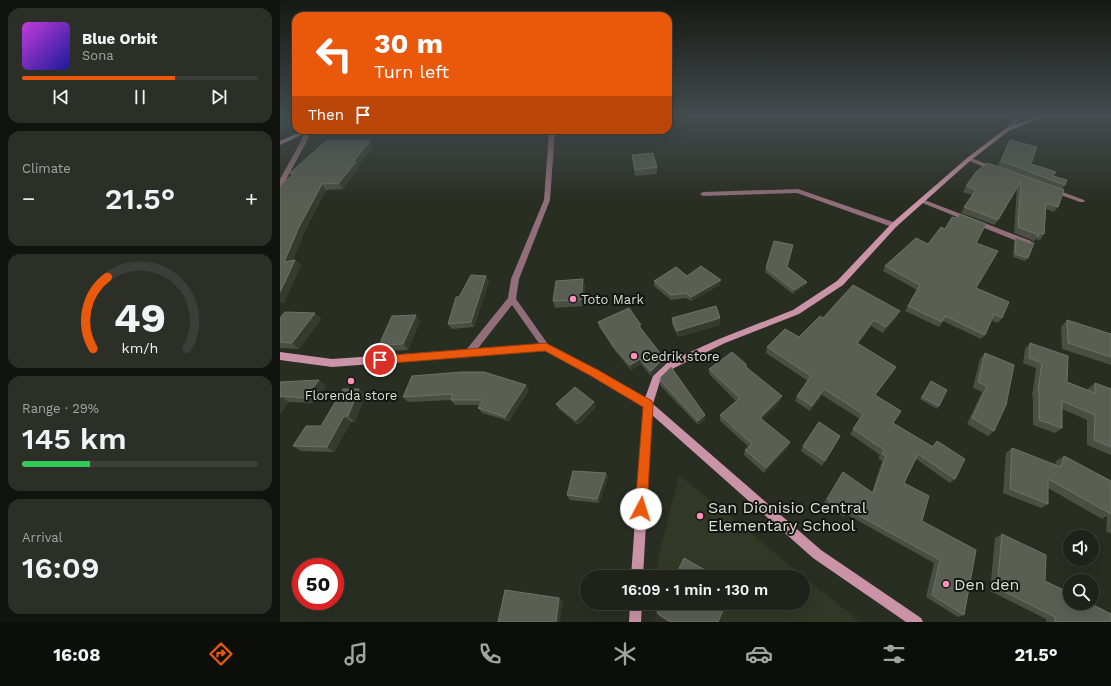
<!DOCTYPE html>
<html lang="en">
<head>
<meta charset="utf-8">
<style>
	body { margin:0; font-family:"Work Sans",sans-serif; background:#2c2f27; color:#f1f3f6; height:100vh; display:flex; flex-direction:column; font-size:15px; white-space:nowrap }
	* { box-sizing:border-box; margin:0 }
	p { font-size:13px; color:#a1a4a2 }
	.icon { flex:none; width:22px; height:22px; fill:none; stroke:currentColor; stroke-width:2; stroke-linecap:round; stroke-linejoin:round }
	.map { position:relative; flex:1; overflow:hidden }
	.side { display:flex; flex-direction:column; gap:8px; padding:8px; background:#11130e; width:280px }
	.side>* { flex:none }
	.hud { position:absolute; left:12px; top:12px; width:380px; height:122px; border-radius:12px; box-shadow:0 4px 16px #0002,0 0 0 1px #3c3f39; background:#ea580c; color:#fff; overflow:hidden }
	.controls { position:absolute; left:783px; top:530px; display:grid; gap:8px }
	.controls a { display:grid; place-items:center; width:36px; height:36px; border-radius:50%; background:#1f221a; box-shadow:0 4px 16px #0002,0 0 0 1px #3c3f39; font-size:20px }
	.speed { position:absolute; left:12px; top:558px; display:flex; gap:8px; font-size:20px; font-weight:700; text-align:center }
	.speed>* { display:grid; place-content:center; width:52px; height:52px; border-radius:50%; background:#1f221a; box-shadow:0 4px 16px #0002,0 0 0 1px #3c3f39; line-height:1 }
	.speed .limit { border:6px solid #d22; background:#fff; color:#111 }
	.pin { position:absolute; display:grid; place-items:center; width:34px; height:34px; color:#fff; margin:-17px; border:2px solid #fff; border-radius:50%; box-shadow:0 1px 4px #0007 }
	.me { position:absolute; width:44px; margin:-22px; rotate:5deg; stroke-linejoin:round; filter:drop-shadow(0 0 3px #0008) }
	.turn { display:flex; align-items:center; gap:14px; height:84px; padding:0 16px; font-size:18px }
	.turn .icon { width:52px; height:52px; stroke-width:2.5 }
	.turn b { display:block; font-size:28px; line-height:34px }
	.then { display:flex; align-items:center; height:38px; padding:0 16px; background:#0003; gap:8px; font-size:15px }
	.big { font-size:30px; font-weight:600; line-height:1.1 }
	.side .tile { flex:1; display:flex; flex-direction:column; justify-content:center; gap:6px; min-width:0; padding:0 14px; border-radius:12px; background:#2c2f27 }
	.side .dial { align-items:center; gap:0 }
	.dial svg { height:104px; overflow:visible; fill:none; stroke:#3c3f39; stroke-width:7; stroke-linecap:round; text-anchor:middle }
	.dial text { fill:#f1f3f6; stroke:none }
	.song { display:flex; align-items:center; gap:12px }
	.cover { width:48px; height:48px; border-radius:6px; background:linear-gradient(135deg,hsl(290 70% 55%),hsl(240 70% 35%)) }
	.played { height:4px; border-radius:2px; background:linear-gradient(90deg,#ea580c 65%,#3c3f39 65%) }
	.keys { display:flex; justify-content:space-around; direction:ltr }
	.heat { display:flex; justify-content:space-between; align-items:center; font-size:22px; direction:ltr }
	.charge { height:6px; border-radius:3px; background:linear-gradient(90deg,#34c759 29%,#3c3f39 0) }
	.trip { position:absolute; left:300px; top:570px; width:230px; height:40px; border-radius:20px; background:#1f221a; box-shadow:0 4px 16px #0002,0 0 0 1px #3c3f39; font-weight:600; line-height:40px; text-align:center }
	.dock { display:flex; height:64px; justify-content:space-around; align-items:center; background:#0c0e0a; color:#a1a4a2 }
	.dock .icon { width:28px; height:28px }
	.dock .on { color:#ea580c }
	.dock b { font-size:18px; color:#f1f3f6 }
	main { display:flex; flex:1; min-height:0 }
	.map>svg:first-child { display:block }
</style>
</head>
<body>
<main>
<section class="side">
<div class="tile">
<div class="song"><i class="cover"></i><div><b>Blue Orbit</b><p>Sona</p></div></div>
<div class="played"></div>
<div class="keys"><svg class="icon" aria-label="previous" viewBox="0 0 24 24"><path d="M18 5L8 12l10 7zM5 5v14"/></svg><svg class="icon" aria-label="pause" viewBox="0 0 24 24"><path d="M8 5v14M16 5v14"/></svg><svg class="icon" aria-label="next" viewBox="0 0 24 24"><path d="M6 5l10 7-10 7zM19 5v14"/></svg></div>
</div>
<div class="tile"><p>Climate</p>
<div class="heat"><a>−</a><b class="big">21.5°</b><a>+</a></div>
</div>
<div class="tile dial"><svg viewBox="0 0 100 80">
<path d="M14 69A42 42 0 1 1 86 69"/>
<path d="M14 69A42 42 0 0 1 25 14" stroke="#ea580c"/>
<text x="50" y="56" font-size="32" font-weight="700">49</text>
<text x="50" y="72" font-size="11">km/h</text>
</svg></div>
<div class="tile"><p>Range · 29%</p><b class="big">145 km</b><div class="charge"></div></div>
<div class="tile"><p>Arrival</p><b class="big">16:09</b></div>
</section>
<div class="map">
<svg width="831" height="622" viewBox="0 0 831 622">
	<rect width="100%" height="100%" fill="#292e22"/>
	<path fill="#313826" d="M399 475 580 622H375L376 603H523V577H377L378 558Z"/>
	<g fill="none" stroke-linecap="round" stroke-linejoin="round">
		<g fill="#916e7a" fill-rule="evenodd">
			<path d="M738 115H744L729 131H725V129Z"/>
			<path d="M689 157 716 168 717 169 714 171 712 170 687 160V158Z"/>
			<path d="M772 188 804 200 805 201 804 202H800L770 191V189Z"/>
			<path d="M642 199 751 241 752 243 751 245H747L640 202 639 201Z"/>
		</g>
		<g fill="#916e7a" fill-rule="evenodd">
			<path d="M25 130H31L26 143 3 185 0 187V179L20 143Z"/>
			<path d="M269 130H275L270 200 239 279 236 299 270 347 269 349 266 350 263 349 232 305 192 356 189 357 186 356 185 353 186 350 228 298 231 279 264 200Z"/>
			<path d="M518 189 616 223 617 225 614 227H612L517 193 423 196 420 194 423 192Z"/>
		</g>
		<g fill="#ca93a7" fill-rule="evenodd">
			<path d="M760 115H768L729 131 691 160 616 227 563 285 519 314 445 343 394 368 380 381 373 404 541 550 641 618 643 622H626L533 558 372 415 363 577H351L363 407 312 376 265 351 52 367 0 360V352L52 359 266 344 318 370 365 398 373 376 388 362 439 339 513 310 557 281 612 223 687 158 725 129Z"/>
			<path d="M25 130H32L0 145V141Z"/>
			<path d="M350 603H362L361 622H349Z"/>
		</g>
	</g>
	<g fill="#4a4f43">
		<path d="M730 140 751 164 773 176 785 185 782 190 778 207 774 212 766 209 764 234 760 240 756 239 753 242 752 240 734 233 737 187 715 225 681 213 692 195 683 192 686 186 718 166 727 145Z"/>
		<path d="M90 141 93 147 78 166 79 168 63 189 46 190 24 233 13 260H15L21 265 4 303 11 175 10 173Z"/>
		<path d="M352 155 377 167V174L355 176Z"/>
		<path d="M736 238 748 258 745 261 733 257 734 241Z"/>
		<path d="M696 243V288L722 318 718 323 711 320 705 335 701 339 663 321 659 327 625 311 637 290 603 271 605 266 648 244Z"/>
		<path d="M508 267 527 282 526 285 513 294 485 272 486 268Z"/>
		<path d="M407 276 440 285 411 301 406 298 391 300 374 286V281Z"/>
		<path d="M209 281 194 327 172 329 168 324 179 297Z"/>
		<path d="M305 285 303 306 275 308 273 301Z"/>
		<path d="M35 313 41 319 19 349 0 348V318Z"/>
		<path d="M617 317 603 333 591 326 578 344 612 372 595 395 613 423 652 446 657 441 675 479 670 483 636 459 624 483 642 521 684 615 678 617 646 597 654 563 566 514 564 517 544 503 560 477 592 492 602 461 598 458 600 455 570 434 580 419 542 395 530 411 515 401 517 396 528 381 486 353 487 347 519 337 543 318Z"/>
		<path d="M392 318H440V325L398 337 392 324Z"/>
		<path d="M787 320 831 334V365L782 349 781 327Z"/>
		<path d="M140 321 128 350 104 351 99 345Z"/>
		<path d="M318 322 362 330 384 358 385 363 371 376 361 364 351 370 336 352 319 327Z"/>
		<path d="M750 343 787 382 808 390V389L815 383 831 389V455L807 445V420L782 409V428L775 433 753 425V397L752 396 756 368 743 363 745 349Z"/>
		<path d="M705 353 714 431 708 436 687 424 702 392 693 388 700 359Z"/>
		<path d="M466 367 500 402 482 419 508 447 484 473 464 455 465 450 469 447 440 421V415L456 401 429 374V369Z"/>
		<path d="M39 380 46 386 32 403 9 402 0 414V382Z"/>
		<path d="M380 380 425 420 418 425 380 385Z"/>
		<path d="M651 381 659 406 657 409 640 399Z"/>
		<path d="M79 389 85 395 75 422H71L54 452 21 451 13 446 41 426Z"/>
		<path d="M249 390 229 421 202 413 198 408 200 405H175L171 400 128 402 123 397Z"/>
		<path d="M276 404 316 407 298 425 279 409Z"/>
		<path d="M560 436 542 466 521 451 523 446Z"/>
		<path d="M732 448 775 465 776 461 784 456 831 481V534L826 531 827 516 822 519 768 488V504L761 508 723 493 726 453Z"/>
		<path d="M326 473 328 477 319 503 290 500 287 495Z"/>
		<path d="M722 534 765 581 831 622H766V619L710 591 715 538Z"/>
		<path d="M377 613 438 622H388L379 616Z"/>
	</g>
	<g fill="#363b2f">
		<path d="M8 115H16V121L13 124 0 133V121Z"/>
		<path d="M90 141 93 147 78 166 79 168 63 189 59 183 73 162Z"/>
		<path d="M42 184 46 190 24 233 10 267 4 262 19 227Z"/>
		<path d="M15 260 21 265 4 303H0V292Z"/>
		<path d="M206 276 209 281 194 327 191 322Z"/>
		<path d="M303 279 305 285 303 306 301 300Z"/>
		<path d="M441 280 440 285 411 301V297Z"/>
		<path d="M527 282 526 285 513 294 514 290Z"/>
		<path d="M620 311 617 317 603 333 606 327Z"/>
		<path d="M35 313 41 319 19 349 12 343Z"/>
		<path d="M136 315 140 321 128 350 123 344Z"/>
		<path d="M440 318V325L398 337 397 331Z"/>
		<path d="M594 320 591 326 574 349 577 343Z"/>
		<path d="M384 358 385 363 371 376V371Z"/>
		<path d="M360 359 361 364 351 370 350 365Z"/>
		<path d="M39 380 46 386 32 403 25 398Z"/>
		<path d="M246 385 249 390 229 421 225 417Z"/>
		<path d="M79 389 85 395 75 422 68 416Z"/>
		<path d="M544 389 542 395 530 411 532 406Z"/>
		<path d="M1 396 9 402 0 414V398Z"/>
		<path d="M502 396 500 402 479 423 480 418Z"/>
		<path d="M314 402 316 407 298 425 296 420Z"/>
		<path d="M425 415V420L418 425V421Z"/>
		<path d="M64 416 71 422 54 452 47 447Z"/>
		<path d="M510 442 508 447 484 473 486 468Z"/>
		<path d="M326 473 328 477 319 503 317 499Z"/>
		<path d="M279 598 283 600 280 622H276Z"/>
	</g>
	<g fill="#5a5e53" stroke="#6e7268">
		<path d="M0 115H8L0 121Z"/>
		<path d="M730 140 757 147 751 164 776 172 773 176 787 180 785 185 721 161Z"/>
		<path d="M46 141H90L73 162H76L59 183 42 184 19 227 4 262 15 260 0 292V189L2 184 13 174 10 173Z"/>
		<path d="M373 153 377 167 355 170 352 155Z"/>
		<path d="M707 163 719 167 784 190 778 207 766 203 764 234 759 233 758 237 756 234 738 227 741 181 718 220 684 207 696 190 686 186 696 172Z"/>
		<path d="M680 214 706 224 696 243 718 251 696 288 729 302 722 318 714 314 705 335 665 316 662 322 628 306 640 285 605 266 636 238 648 244 661 227 665 229 672 217 677 218Z"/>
		<path d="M736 238 749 243H754L748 258 735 254Z"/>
		<path d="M494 241 513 245 507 267 527 282 514 290 486 268Z"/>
		<path d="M421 266 441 280 411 297 406 293 391 295 374 281 396 267 407 276Z"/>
		<path d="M191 275 206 276 191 322 168 324 176 297H179Z"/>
		<path d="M303 279 301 300 273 301 276 281Z"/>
		<path d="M573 285 620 311 606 327 594 320 577 343 616 367 595 395 621 411 613 423 653 447 657 441 685 459 675 479 638 454 624 483 649 496 642 521 696 550 684 615 652 595 660 560 569 510 567 513 547 499 563 472 593 493 606 456 602 454 604 450 573 429 583 414 544 389 532 406 517 396 531 376 487 347 505 329 519 337 540 316 543 318Z"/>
		<path d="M436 306 440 318 397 331 392 318Z"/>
		<path d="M349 308 361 325 359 326 384 358 371 371 360 359 350 365 334 347 318 322Z"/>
		<path d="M5 312 35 313 12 343 0 342V318Z"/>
		<path d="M136 315 123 344 99 345 112 316Z"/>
		<path d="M787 320 831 334V357L788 343Z"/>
		<path d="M750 343 788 356 787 382 815 393V383L831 389V447L814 440 815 415 782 401V428L759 420V392L758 391 762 363 749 358Z"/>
		<path d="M452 352 466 364V367L502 396 480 418 510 442 486 468 465 450 472 444 440 415 460 398 429 369Z"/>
		<path d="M705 353 734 365 726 405 714 431 692 418 707 386 698 382Z"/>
		<path d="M391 367 425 415 418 421 380 380 381 377Z"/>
		<path d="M182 372H204L246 385 225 417 198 408 203 400H171L173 394 123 397 132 376Z"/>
		<path d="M39 380 25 398 1 396 0 398V382Z"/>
		<path d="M651 381 667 390 659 406 642 397Z"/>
		<path d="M295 387 314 402 296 420 276 404Z"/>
		<path d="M63 389H79L68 416H64L47 447 13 446 26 426H41Z"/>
		<path d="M539 422 560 436 545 461 523 446Z"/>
		<path d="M732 448 781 467 784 456 831 481V514L768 479V504L730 489Z"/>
		<path d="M293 471 326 473 317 499 287 495Z"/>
		<path d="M722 534 766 555 765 581 790 593V603H810L831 614V622H775V617L717 588Z"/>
		<path d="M404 558 437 577H395Z"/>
		<path d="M225 590 279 598 276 622H218Z"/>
		<path d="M382 603H446L438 622H391L377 613Z"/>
	</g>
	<linearGradient id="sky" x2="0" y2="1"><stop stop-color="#171913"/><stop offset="0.57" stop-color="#434c4f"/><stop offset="1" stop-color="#434c4f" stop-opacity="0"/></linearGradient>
	<rect width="831" height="202" fill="url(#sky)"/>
	<path fill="#ea580c" stroke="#983908" d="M266 343 318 370 372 401 373 405 367 509 366 513 361 515 357 513 355 509 363 407 311 376 265 351 100 364 95 360 100 356Z"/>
	<g fill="#fe8ebb" stroke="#131510" stroke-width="1.5">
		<circle cx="293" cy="299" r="4"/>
		<circle cx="354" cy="356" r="4"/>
		<circle cx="71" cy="381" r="4"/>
		<circle cx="420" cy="516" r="4"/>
		<circle cx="666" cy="584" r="4"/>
	</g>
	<g text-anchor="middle" stroke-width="4" stroke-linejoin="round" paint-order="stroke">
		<g font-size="13" fill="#dcdfd7" stroke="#131510" text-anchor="start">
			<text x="301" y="304">Toto Mark</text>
			<text x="362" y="361">Cedrik store</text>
			<text x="71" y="400" text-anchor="middle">Florenda store</text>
		</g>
		<g font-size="16" fill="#dcdfd7" stroke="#131510" text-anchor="start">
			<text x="428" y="513">San Dionisio Central<tspan x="428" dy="18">Elementary School</tspan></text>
			<text x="674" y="590">Den den</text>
		</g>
	</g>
</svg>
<div class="controls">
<a><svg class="icon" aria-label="sound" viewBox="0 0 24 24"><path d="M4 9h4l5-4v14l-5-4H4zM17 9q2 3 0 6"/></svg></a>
<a><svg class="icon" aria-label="search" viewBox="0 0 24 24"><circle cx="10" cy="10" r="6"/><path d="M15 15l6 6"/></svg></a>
</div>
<div class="speed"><div class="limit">50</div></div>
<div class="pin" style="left:100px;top:360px;background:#d93025"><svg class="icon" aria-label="arrive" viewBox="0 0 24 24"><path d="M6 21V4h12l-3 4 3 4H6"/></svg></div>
<svg class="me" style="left:361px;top:509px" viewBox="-20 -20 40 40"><circle r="19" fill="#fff"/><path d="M0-13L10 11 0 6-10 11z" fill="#ea580c"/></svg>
<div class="trip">16:09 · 1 min · 130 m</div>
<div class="hud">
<div class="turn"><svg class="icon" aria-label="left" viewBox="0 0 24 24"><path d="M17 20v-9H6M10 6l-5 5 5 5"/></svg><div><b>30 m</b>Turn left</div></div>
<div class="then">Then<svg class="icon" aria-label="arrive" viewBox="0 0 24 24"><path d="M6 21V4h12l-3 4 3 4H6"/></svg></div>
</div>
</div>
</main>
<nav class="dock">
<b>16:08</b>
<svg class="icon on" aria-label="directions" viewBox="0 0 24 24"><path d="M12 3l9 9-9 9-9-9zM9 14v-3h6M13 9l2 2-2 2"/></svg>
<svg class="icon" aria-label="music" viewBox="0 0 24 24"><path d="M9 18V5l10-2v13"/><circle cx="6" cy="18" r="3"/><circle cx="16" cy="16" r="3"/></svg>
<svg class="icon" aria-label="phone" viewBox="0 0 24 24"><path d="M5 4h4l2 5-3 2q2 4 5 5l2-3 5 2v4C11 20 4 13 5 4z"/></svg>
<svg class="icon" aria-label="climate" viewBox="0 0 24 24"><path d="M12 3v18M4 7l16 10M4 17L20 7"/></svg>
<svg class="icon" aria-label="car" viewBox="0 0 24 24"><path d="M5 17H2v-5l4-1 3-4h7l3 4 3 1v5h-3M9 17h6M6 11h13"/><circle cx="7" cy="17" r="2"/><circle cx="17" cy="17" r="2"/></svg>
<svg class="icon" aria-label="filters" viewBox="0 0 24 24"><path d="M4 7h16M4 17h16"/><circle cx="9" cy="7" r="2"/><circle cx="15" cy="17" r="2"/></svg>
<b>21.5°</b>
</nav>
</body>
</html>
